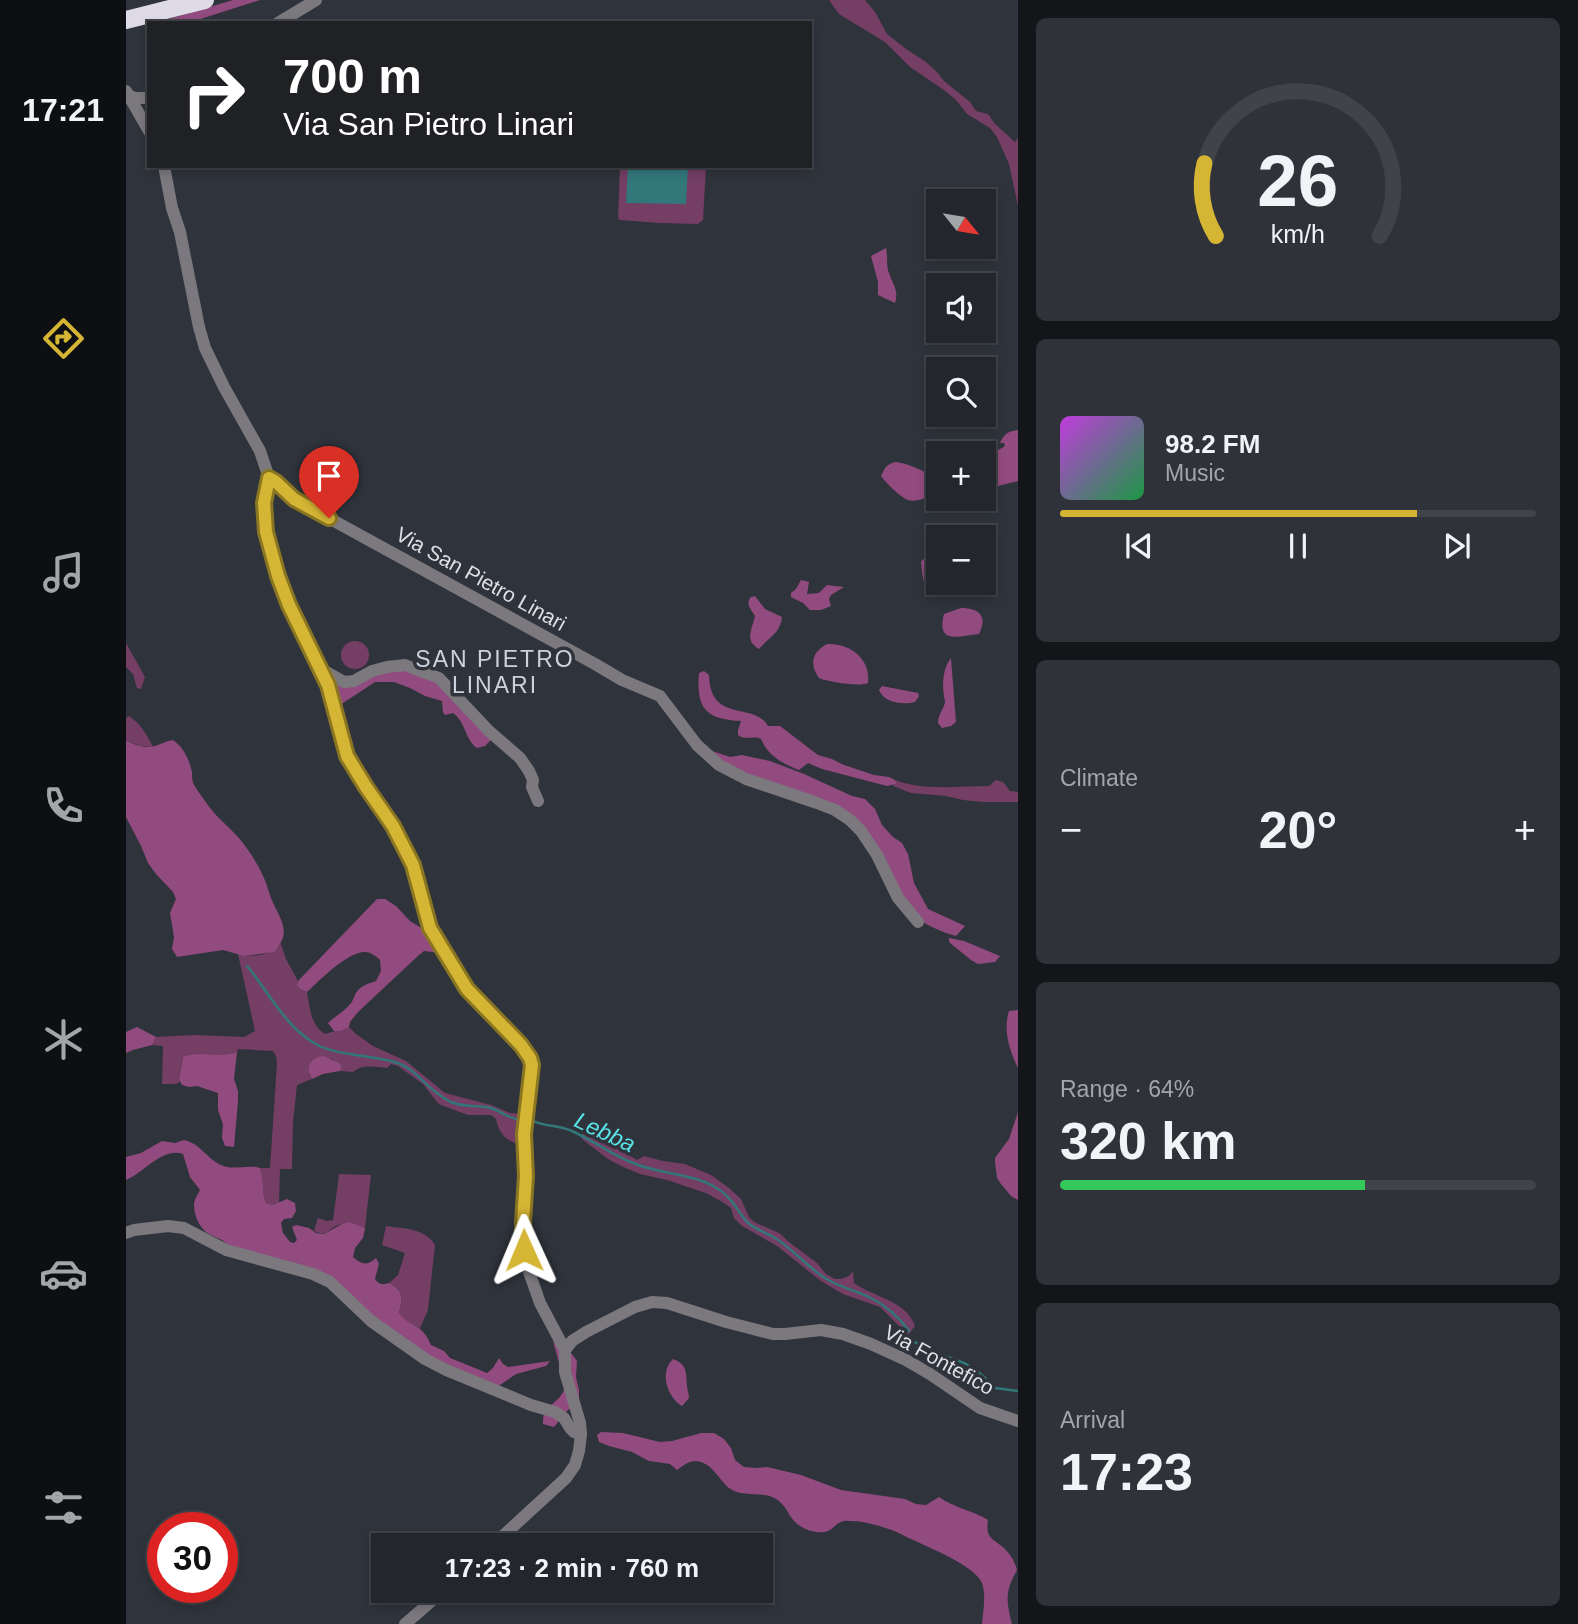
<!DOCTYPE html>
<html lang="en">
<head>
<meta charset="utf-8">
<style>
	body { margin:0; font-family:Helvetica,sans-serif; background:#2f3238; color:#f1f3f6; height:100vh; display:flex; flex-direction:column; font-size:26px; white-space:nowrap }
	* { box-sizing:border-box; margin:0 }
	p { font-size:23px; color:#a3a5a9 }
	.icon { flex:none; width:38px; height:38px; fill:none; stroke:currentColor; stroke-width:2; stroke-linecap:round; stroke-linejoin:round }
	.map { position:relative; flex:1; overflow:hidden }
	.side { display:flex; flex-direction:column; gap:18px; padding:18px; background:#131518; width:560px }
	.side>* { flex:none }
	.hud { position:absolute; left:21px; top:21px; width:665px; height:147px; border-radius:0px; box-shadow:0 4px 10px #0003,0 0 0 2px #404348; background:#202124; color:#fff; overflow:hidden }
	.needle { width:46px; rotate:120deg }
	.tools { position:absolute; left:800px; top:189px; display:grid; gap:14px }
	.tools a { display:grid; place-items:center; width:70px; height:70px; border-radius:0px; background:#23262c; box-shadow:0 4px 10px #0003,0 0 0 2px #404348; font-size:35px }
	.speed { position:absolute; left:21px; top:1512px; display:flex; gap:14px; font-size:35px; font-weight:700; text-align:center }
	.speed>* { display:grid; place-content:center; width:91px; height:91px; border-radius:50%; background:#23262c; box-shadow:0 4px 10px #0003,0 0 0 2px #404348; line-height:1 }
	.speed .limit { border:10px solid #d22; background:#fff; color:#111 }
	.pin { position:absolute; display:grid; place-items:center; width:60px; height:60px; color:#fff; margin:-72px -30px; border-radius:50% 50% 50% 0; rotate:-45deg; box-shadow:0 0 7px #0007 }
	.pin .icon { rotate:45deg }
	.me { position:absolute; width:77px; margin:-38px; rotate:359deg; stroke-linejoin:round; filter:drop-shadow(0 0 5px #0008) }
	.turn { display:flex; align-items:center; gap:24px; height:147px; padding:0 21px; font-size:32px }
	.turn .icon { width:91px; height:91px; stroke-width:2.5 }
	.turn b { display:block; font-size:49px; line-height:60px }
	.big { font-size:52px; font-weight:600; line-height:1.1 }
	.side .widget { flex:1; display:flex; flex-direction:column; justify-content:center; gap:10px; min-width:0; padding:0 24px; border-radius:10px; background:#2f3238 }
	.side .dial { align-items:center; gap:0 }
	.dial svg { height:182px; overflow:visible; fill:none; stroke:#404348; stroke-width:7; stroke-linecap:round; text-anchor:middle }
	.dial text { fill:#f1f3f6; stroke:none }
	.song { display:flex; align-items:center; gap:21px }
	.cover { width:84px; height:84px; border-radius:10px; background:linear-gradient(135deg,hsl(290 70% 55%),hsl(140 70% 35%)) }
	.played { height:7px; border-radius:4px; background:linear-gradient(90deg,#d5b534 75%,#404348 75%) }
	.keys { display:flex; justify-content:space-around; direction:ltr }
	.heat { display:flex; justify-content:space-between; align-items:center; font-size:38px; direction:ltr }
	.charge { height:10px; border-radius:5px; background:linear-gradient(90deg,#34c759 64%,#404348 0) }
	.trip { position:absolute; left:245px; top:1533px; width:402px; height:70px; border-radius:0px; background:#23262c; box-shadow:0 4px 10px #0003,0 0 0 2px #404348; font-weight:600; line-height:70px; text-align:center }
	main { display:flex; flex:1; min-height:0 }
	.tab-bar { display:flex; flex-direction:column; width:126px; justify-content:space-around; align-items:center; background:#0e0f12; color:#a3a5a9 }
	.tab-bar .icon { width:49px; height:49px }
	.tab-bar .current { color:#d5b534 }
	.tab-bar b { font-size:32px; color:#f1f3f6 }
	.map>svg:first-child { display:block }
</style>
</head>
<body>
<main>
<nav class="tab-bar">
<b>17:21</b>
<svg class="icon current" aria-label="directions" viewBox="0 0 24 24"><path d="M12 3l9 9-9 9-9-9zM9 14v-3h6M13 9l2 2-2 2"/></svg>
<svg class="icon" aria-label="music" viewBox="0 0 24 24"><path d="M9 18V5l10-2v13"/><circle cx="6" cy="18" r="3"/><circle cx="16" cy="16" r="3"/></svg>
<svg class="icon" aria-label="phone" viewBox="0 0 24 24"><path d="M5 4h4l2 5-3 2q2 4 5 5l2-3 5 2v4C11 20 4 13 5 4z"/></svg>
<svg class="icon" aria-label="climate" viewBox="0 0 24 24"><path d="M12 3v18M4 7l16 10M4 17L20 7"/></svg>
<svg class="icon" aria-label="car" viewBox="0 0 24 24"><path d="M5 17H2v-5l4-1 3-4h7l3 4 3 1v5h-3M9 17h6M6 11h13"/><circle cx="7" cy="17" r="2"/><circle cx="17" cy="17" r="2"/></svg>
<svg class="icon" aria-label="filters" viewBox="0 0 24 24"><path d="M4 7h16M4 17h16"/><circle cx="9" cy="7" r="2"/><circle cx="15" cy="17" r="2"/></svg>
</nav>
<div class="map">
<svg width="892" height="1624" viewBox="0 0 892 1624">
	<rect width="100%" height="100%" fill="#2f333b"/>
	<g fill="#743e65">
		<path d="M703 0H739L749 12 761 34 780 49 800 62 812 73 818 81 844 102 850 111 862 114 869 124 889 142 892 138V206L883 164 871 137 864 128 841 114 830 100 818 90 784 67 759 42 713 14Z"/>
		<path d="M494 166H580L577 220 572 224 533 223 494 220 492 218Z"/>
		<circle cx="229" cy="655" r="14"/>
		<path d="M0 643 19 677 15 689 11 688 7 674 0 667Z"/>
		<path d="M3 716C15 724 21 735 27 747L14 746 0 740V718Z"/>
		<path d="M769 780C796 791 834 786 863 786L870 780 877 782 884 791 892 792V802H857L837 800 820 796 785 793 767 786 769 784Z"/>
		<path d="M155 944 160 959 172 981 171 985 174 989 181 992C184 1007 184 1025 199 1034L223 1027 230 1034 247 1046 280 1061 319 1093 365 1105 384 1113 395 1114V1144C380 1142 373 1133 370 1119L365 1115H342L315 1105 311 1102 297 1084 272 1066 265 1064 261 1068C249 1067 237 1064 227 1072L214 1071 216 1067 206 1059 192 1057 183 1075 186 1079 171 1085 167 1122 166 1169H154L153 1203 147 1205 140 1203C135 1192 139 1180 134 1168H144L151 1064 150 1056 147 1051 112 1049 111 1052C90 1060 71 1049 56 1061L53 1079 54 1082 50 1084H36L37 1046 26 1045 30 1037 67 1035 118 1037 129 1031 112 954C127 958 145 955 155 944Z"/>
		<path d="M457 1133 483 1143 511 1160 518 1156 537 1161 559 1164 585 1175 603 1188 615 1199 623 1217 628 1222 653 1233 663 1242 691 1263 700 1274 709 1279H715L723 1276 727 1271 728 1283C747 1297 780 1300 789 1326L782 1335 754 1307 717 1294 695 1281 651 1246 616 1226 608 1218 605 1208 598 1203 580 1193 541 1180 514 1174 497 1167 482 1159 457 1140 455 1137Z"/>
		<path d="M213 1174 245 1175 239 1228C231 1225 222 1223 215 1224 201 1228 203 1238 188 1231L192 1218 201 1221 207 1220Z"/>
		<path d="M260 1226C279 1229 299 1228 309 1245L302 1310 294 1328 280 1321 273 1314C276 1298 279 1292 263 1283L272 1275 279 1253 256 1245Z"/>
	</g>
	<g fill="#924b7f">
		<path d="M107 0H134L62 23H30Z"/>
		<path d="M760 248C762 256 760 266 763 273 767 285 773 290 769 303L752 295V282L745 256Z"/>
		<path d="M892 430V481L872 486C867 481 868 478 871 471 866 463 861 467 864 455L879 446 878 443H874C878 434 882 431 892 430Z"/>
		<path d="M770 462C785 464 800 472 812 480 812 486 813 487 810 491 805 497 789 503 782 500 773 496 761 484 755 476 759 468 760 464 770 462Z"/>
		<path d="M811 547 812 583H817C796 598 797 576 795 562L805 550Z"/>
		<path d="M675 580 683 582 681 594 693 593 701 585 718 587 705 595 703 599 705 606 695 610H684L677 603 665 597V593L670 589Z"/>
		<path d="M629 596 639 609 656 617C654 634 643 637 633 649 618 641 626 629 629 616 625 609 619 604 625 597Z"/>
		<path d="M835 608C854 608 862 617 853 634 833 636 810 645 818 614Z"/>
		<path d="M701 644C724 643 745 659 742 683 733 687 703 682 693 678 683 664 686 652 701 644Z"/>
		<path d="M825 658 830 722 825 726 816 728 812 723C812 714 818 709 819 702 819 700 818 698 818 696 816 683 817 668 825 658Z"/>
		<path d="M278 667 312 682 368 737 359 746 351 748C339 740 340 722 327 713L319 715 317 712 316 701 299 696 284 688 268 682H249L214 705 206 679 242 676Z"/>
		<path d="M578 671 583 675C584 724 628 701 642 726H654L692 755 706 759 718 765 748 775 763 777 769 780 770 784 761 786 696 769 682 763 673 770C657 764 642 756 635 739 627 735 620 741 612 735V730L615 721C580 719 570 709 573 673Z"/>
		<path d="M756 686 792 693 793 696 789 702C777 705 758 703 753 690Z"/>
		<path d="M0 740C9 745 19 749 29 746 36 744 40 741 47 740 58 748 63 759 66 772 66 775 66 779 67 783 70 789 75 795 79 801 88 815 101 825 112 837 123 850 134 867 140 883 142 888 143 893 145 898 154 920 167 931 148 952L118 956 97 950 51 957 46 949 48 937 44 913 50 899 47 892 30 874 22 863 15 846 0 817Z"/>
		<path d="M586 751 604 757 616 755 644 761 678 774 726 796 739 799 749 809 756 825 767 837 776 843 782 854 788 883 802 909 839 926 830 936C816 932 802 926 791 918L724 819 593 764Z"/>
		<path d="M251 899H259L270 906 284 921 302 932 314 953 298 951 293 955 232 1012 224 1022 223 1027 214 1031H208L202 1023C208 1017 219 1011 225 1003 227 1001 228 996 230 993 235 985 242 984 250 981L255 971 254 960C250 956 246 953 240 952 222 951 194 980 181 992L174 989 171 985 172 981Z"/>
		<path d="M823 938 838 941 874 956 869 962 852 964 845 960 824 943 823 941Z"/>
		<path d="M892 1010V1068C883 1050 877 1030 883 1011Z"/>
		<path d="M11 1027 30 1037 26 1045 7 1050 0 1053V1032Z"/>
		<path d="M111 1052 108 1079 112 1091V1101L108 1147 99 1146 96 1138 97 1124 92 1110V1093L71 1086 63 1087 56 1085 53 1079 57 1057C73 1050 91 1059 111 1052Z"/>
		<path d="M198 1056 213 1063 216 1067 214 1071 197 1074 186 1079C179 1068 184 1057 198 1056Z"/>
		<path d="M892 1112V1200L885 1196 875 1184 871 1178 869 1162V1158L883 1139Z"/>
		<path d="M58 1140C74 1143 81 1159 95 1165 107 1171 121 1164 134 1168 139 1180 135 1192 140 1203L147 1205 161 1199 169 1203 170 1211 166 1218 158 1219 155 1223 157 1233 164 1242 168 1243 171 1240 166 1227 170 1225 183 1228 190 1233 198 1234 216 1224 223 1222 239 1228 237 1238 229 1248 227 1257C236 1265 241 1266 250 1258L253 1264 249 1279C253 1285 257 1285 263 1283 279 1292 276 1298 273 1313 285 1329 295 1321 305 1345L318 1351 324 1358 361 1373 367 1368 373 1358 377 1364 382 1367 424 1361 420 1366 390 1374 374 1385 367 1386 310 1361 249 1318 221 1293 102 1246C97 1238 91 1239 83 1234 74 1229 68 1216 68 1205 68 1200 72 1194 74 1190L64 1177 57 1154C36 1147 18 1173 0 1180V1157L15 1153 36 1141 49 1143Z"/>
		<path d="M426 1331 438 1350 446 1354 451 1361 450 1377 453 1390V1397L451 1402 441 1411 428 1427 417 1424C417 1407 423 1408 433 1398 435 1396 438 1390 440 1387L428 1345Z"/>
		<path d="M547 1359C561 1364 560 1372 561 1385 561 1390 563 1394 563 1398L556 1406C541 1397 533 1372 547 1359Z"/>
		<path d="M475 1432 497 1433 534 1442 546 1441 575 1433H588L598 1439 605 1448 609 1460 618 1467 631 1468 641 1467 675 1475 715 1490 779 1499 790 1504 800 1505 813 1497C828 1508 846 1510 862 1520 859 1539 867 1538 879 1549 885 1555 889 1562 891 1570 879 1591 880 1601 886 1624H856C857 1612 861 1592 855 1581 844 1562 795 1545 775 1534 760 1527 739 1521 723 1521 714 1520 711 1525 704 1530 696 1535 682 1531 674 1526 664 1520 662 1509 654 1502 641 1489 617 1499 603 1488 592 1479 587 1463 570 1461 563 1461 556 1466 551 1470L544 1464 523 1461 506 1452 483 1446 473 1442 471 1435Z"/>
	</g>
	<path fill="#32787b" d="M502 166H562L560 204 500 203Z"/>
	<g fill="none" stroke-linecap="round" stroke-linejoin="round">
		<g stroke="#32787b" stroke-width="2.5">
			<path d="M121 966C142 991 159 1026 188 1043 211 1057 246 1054 272 1063 289 1069 299 1086 314 1095 318 1098 323 1102 328 1103 337 1107 353 1105 365 1108 376 1112 384 1119 395 1120"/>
			<path d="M405 1120C418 1127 433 1125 446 1131 468 1141 489 1157 512 1165 537 1174 566 1174 589 1187 605 1196 610 1209 621 1222 629 1230 640 1232 649 1238 667 1249 681 1267 699 1278 713 1287 728 1290 743 1297 759 1305 773 1317 783 1331"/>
			<path d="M789 1342C804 1355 825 1356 842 1365 853 1371 861 1379 869 1388L892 1391"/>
		</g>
		<g stroke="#7b797e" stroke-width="12">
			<path d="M152 23 190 0"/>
			<path d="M0 91 23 131"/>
			<path d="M2 95 9 98H23"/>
			<path d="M38 166 46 208 54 232 73 327 79 348 98 387 134 451 143 478 139 489 138 503 140 532 152 576 164 605 202 685 221 756 240 787 267 826 287 865 304 928 341 989 395 1045 404 1058 406 1065 398 1134 400 1176 397 1222 398 1242 401 1266 414 1303 439 1350V1372L454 1423 455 1434 453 1451 449 1465 440 1478 367 1545"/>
			<path d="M143 478 168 499 469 664 496 680 534 696 571 745 593 765 620 779 691 803 709 810 724 820 735 831 751 855 772 898 792 922"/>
			<path d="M195 669 218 682 228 681 246 671 261 667 279 665 313 678 363 731 394 758 403 771 407 780 406 787 412 801"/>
			<path d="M0 1233 8 1230 42 1226 58 1228 100 1250 187 1274 204 1282 245 1321 299 1359 320 1370 405 1405 429 1412 438 1418 444 1428 448 1432 455 1434"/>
			<path d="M439 1350 446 1341 460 1332 509 1307 526 1302 541 1303 600 1322 647 1334H659L695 1330 717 1334 745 1344 780 1360 804 1374 854 1408 892 1421"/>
			<path d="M279 1624 317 1591"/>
		</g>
		<path stroke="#dfdbe6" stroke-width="18" d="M0 20 79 0"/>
	</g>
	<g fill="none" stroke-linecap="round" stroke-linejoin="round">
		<defs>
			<path id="route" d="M203 518 168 499 150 482 143 478 138 503 140 532 152 576 163 605 202 685 221 756 240 787 267 826 287 865 304 928 341 989 395 1045 404 1058 406 1065 398 1134 400 1176 397 1222 398 1250"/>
		</defs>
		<use href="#route" stroke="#8a7622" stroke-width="18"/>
		<use href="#route" stroke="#d5b534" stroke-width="12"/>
	</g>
	<g text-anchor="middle" stroke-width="7" stroke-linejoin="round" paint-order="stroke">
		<g font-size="21" fill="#dddfe5" stroke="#2f333b">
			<text transform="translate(355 579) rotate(29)" y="7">Via San Pietro Linari</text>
			<text transform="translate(813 1360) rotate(29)" y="7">Via Fontefico</text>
		</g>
		<g font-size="23" letter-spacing="2" fill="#ccd1dc" stroke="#2f333b">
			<text x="369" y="667">SAN PIETRO<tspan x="369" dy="26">LINARI</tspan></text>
		</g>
		<g font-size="23" font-style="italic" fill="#59e2e8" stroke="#2f333b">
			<text transform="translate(479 1132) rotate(25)" y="8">Lebba</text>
		</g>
	</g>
</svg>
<div class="tools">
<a><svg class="needle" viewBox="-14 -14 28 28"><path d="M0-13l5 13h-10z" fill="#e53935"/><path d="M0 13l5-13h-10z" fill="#a3a5a9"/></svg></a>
<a><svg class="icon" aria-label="sound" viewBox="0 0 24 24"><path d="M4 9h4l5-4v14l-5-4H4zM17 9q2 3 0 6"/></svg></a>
<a><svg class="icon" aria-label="search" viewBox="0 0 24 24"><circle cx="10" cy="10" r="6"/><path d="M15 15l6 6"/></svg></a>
<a>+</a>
<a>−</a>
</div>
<div class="speed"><div class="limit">30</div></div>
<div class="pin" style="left:203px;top:518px;background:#d93025"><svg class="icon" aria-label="arrive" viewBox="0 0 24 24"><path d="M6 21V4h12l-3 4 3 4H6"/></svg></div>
<svg class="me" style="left:398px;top:1250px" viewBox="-20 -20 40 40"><path d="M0-17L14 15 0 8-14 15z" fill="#d5b534" stroke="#fff" stroke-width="4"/></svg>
<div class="trip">17:23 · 2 min · 760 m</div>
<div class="hud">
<div class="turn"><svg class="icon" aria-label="right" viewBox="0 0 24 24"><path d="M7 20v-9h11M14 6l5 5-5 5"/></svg><div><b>700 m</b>Via San Pietro Linari</div></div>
</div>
</div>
<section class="side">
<div class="widget dial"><svg viewBox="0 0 100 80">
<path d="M14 69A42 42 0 1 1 86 69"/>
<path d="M14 69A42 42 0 0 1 9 37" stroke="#d5b534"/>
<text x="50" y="56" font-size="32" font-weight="700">26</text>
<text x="50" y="72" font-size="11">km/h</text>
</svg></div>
<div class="widget">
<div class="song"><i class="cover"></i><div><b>98.2 FM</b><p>Music</p></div></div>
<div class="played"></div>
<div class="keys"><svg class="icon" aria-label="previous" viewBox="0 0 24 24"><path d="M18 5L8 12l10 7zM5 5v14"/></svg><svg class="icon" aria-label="pause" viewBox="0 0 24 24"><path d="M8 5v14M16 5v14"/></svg><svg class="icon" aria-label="next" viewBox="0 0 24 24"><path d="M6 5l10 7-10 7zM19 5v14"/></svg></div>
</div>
<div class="widget"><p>Climate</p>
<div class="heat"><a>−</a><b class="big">20°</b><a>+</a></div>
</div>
<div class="widget"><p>Range · 64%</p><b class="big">320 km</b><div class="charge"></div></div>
<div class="widget"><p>Arrival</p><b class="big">17:23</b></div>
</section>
</main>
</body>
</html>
